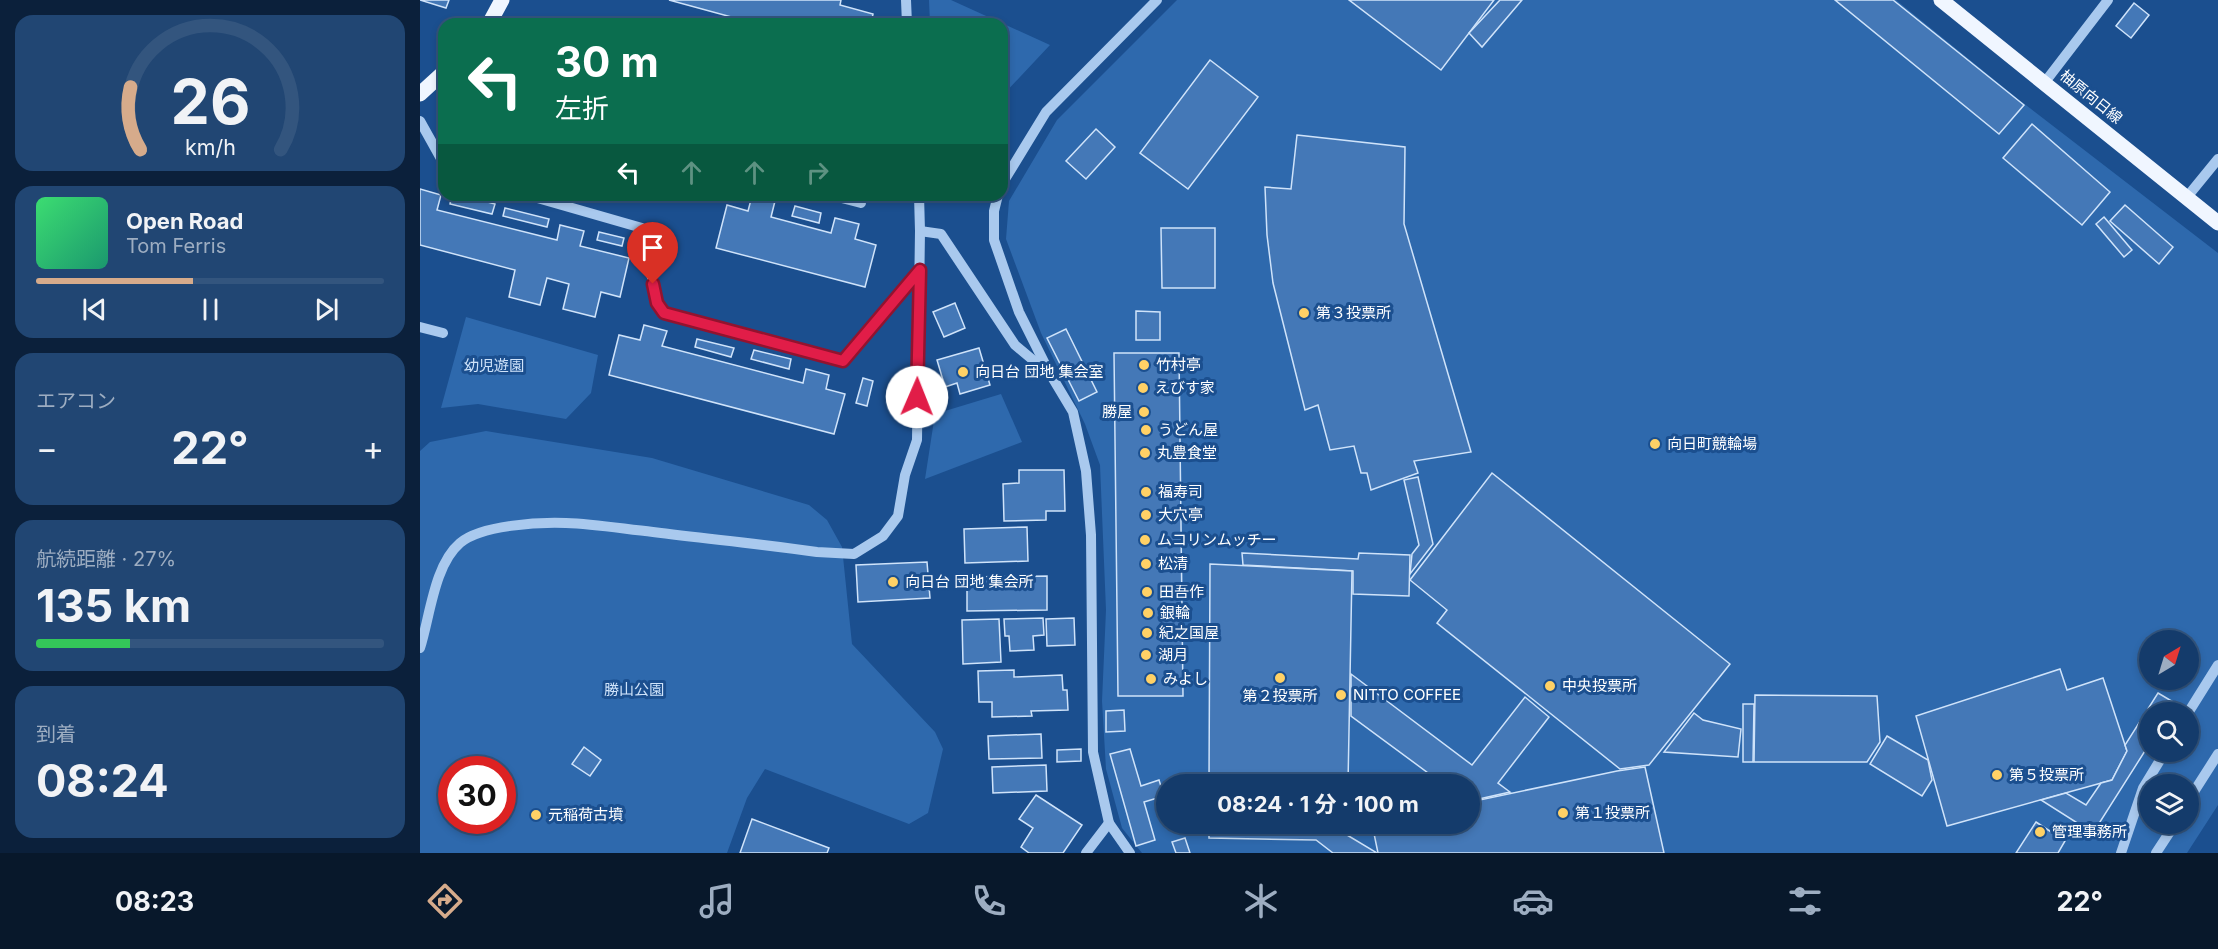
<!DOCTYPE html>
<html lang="ja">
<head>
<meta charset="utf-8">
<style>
	body { margin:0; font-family:Inter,"Noto Sans JP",sans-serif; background:#214673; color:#f1f3f6; height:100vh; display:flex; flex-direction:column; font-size:22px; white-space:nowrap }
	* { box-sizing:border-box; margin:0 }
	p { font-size:20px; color:#9dadc1 }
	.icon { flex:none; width:33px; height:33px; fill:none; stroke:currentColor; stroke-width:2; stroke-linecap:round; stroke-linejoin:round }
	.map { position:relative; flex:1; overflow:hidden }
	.drawer { display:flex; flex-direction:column; gap:15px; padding:15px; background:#0b203b; width:420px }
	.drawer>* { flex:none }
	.hud { position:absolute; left:18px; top:18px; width:570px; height:183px; border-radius:18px; box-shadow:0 3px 9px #0003,0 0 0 2px #33557e; background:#0b6e4f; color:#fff; overflow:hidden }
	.needle { width:39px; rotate:38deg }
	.buttons { position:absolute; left:1719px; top:630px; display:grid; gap:12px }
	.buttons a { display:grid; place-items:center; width:60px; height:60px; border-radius:50%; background:#143b6b; box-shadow:0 3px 9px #0003,0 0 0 2px #33557e; font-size:30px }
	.speed { position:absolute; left:18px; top:756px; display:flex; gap:12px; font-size:30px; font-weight:700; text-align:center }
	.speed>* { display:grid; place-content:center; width:78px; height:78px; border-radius:50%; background:#143b6b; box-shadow:0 3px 9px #0003,0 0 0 2px #33557e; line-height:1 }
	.speed .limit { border:9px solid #d22; background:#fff; color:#111 }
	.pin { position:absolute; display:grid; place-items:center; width:51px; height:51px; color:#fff; margin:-62px -26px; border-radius:50% 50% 50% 0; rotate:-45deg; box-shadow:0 0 6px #0007 }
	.pin .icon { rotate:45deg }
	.me { position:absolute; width:66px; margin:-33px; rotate:1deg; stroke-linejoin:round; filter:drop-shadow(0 0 4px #0008) }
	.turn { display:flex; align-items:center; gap:21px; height:126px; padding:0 18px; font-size:27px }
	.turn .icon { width:78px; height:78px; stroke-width:2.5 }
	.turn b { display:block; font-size:42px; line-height:51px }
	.lanes { display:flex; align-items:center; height:57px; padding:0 18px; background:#0003; justify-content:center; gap:30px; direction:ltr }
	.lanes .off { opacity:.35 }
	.big { font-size:45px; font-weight:700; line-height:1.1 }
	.drawer .tile { flex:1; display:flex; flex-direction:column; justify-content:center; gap:9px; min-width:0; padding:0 21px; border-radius:18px; background:#214673 }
	.drawer .dial { align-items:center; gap:0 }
	.dial svg { height:156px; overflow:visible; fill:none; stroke:#33557e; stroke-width:7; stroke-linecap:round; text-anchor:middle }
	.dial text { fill:#f1f3f6; stroke:none }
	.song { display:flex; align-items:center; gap:18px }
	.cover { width:72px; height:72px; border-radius:9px; background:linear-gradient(135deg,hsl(140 70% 55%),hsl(160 70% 35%)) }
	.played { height:6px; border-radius:3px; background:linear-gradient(90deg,#d6ab8b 45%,#33557e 45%) }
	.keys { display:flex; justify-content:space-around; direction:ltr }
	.heat { display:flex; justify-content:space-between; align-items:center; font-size:33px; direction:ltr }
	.charge { height:9px; border-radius:4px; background:linear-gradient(90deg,#34c759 27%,#33557e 0) }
	.trip { position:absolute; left:736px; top:774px; width:324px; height:60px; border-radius:30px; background:#143b6b; box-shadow:0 3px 9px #0003,0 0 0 2px #33557e; font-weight:700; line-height:60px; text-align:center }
	.tab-bar { display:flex; height:96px; justify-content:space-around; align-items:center; background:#08182b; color:#9dadc1 }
	.tab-bar .icon { width:42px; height:42px }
	.tab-bar .active { color:#d6ab8b }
	.tab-bar b { font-size:27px; color:#f1f3f6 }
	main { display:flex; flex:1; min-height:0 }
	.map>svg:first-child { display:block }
</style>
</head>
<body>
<main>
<section class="drawer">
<div class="tile dial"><svg viewBox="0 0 100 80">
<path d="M14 69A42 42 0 1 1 86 69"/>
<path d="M14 69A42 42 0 0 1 9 37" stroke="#d6ab8b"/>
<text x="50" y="56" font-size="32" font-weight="700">26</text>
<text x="50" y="72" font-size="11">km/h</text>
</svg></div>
<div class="tile">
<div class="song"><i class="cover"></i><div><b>Open Road</b><p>Tom Ferris</p></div></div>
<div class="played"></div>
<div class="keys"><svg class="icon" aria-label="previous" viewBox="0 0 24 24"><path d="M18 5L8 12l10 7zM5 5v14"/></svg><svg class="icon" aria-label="pause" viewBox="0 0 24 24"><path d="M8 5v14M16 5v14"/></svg><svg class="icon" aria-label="next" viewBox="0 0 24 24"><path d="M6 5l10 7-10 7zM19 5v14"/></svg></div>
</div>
<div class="tile"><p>エアコン</p>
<div class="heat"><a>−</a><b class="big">22°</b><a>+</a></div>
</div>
<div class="tile"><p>航続距離 · 27%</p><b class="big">135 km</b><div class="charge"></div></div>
<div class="tile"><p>到着</p><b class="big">08:24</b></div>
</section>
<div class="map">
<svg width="1798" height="853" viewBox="0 0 1798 853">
	<rect width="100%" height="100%" fill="#1b4f8f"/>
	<g fill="#2e69ad" fill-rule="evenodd">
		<path d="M509 0H531L630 45 582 96V24H510Z"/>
		<path d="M757 0H1476L1598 99 1798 253V805L1767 853H722L702 828 686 769 682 701 686 610 680 465 665 424 621 333 586 239 589 201 637 120ZM1730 640H1768V680H1730ZM1730 712H1768V752H1730ZM747 784H1050V824H747ZM1730 784H1768V824H1730Z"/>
		<path d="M46 317 178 355 171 393 146 419 58 404 21 408Z"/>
		<path d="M581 394 602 442 505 479 515 414Z"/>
		<path d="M66 431 232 458 389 505 407 520 422 547 432 644 515 732 523 749 508 813 489 824 345 769 327 798 307 853H0V451L10 442ZM32 770H82V820H32Z"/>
	</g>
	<g fill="#4478b7" stroke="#cfe3fa" stroke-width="1.5">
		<path d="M0 0H29L26 8Z"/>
		<path d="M249 0H421L420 5 453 14 451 24H337Z"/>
		<path d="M929 0H1074L1021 70Z"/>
		<path d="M1080 0H1102L1062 47 1049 33Z"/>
		<path d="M1415 0H1473L1604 105 1579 134Z"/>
		<path d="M1714 3 1729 15 1711 38 1696 26Z"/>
		<path d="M790 60 838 97 768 189 720 153Z"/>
		<path d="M1612 124 1690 192 1662 225 1583 158Z"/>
		<path d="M676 129 695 147 666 179 646 161Z"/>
		<path d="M877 135 985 147 984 224 1051 452 994 461 998 473 951 490 947 473H941L934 446 910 450 898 405 885 410 853 283 847 235 845 187 871 189Z"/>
		<path d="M0 189 21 195 17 210 137 240 140 225 164 231 160 246 209 258 200 297 181 292 175 317 143 309 149 284 127 278 120 305 89 297 95 270 0 245Z"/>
		<path d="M32 195H41L75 204 72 214 30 204Z"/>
		<path d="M332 196 355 201 351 217 411 233 415 218 439 224 435 239 456 245 445 287 296 248 307 205 328 211Z"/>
		<path d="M1705 205 1753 247 1739 264 1690 221Z"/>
		<path d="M375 206 401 213 399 223 372 216Z"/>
		<path d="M85 208 129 219 127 227 83 216Z"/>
		<path d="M1684 217 1712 250 1704 257 1676 224Z"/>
		<path d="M741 228H795V288H742Z"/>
		<path d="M179 232 204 238 202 246 177 240Z"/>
		<path d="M535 303 545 328 524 337 513 312Z"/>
		<path d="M716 311 740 312V340H716Z"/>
		<path d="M224 325 247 331 242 346 383 383 386 369 409 375 406 389 425 394 414 434 189 375 199 335 220 340Z"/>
		<path d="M646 329 677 392 659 401 627 338Z"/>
		<path d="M277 339 314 348 311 357 275 347Z"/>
		<path d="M559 348 570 385 540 394 537 383 525 387 517 360Z"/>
		<path d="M334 350 371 359 369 369 331 359Z"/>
		<path d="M694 353H759L763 696H698Z"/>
		<path d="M443 378 453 381 447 406 436 403Z"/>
		<path d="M599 470H644L645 511H626V520L584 521 583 484 599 483Z"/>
		<path d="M1072 473 1310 664 1229 765 1200 769 1017 623 1027 610 990 580Z"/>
		<path d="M998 477 1013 544 990 574 992 554 999 545 984 480Z"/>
		<path d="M607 527 608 561 545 563 544 529Z"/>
		<path d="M822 553 938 559 939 553 990 555 989 596 933 594V571L823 565Z"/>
		<path d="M507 562 510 598 438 602 436 565Z"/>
		<path d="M790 564 932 571 928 784H789Z"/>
		<path d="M627 576V610L547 611V577Z"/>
		<path d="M623 618 624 635 613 636 614 650 590 651 589 636H585L584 619Z"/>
		<path d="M654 618 655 645 627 646 626 619Z"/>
		<path d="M579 619 581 662 543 664 542 620Z"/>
		<path d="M1640 669 1647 690 1683 678 1707 751 1692 780 1527 826 1496 716Z"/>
		<path d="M594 670V677L642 675 643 690H647L648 710 611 711 612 716 572 717V702H559L558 671Z"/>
		<path d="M931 674 1052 765 1105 697 1129 717 1078 783 1090 792 1050 801V784H1023L931 716Z"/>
		<path d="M1738 693 1755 703 1749 712H1730V743L1673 833 1621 800 1646 793 1666 805 1681 783 1692 780 1707 751 1705 745Z"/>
		<path d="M1335 695 1457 696 1460 742 1447 762H1334Z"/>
		<path d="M1323 704H1334L1333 762H1323Z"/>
		<path d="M704 710 705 731 686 732V711Z"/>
		<path d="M1274 713 1283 720 1321 729 1318 757 1244 752Z"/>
		<path d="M621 734 622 758 569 759 568 736Z"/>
		<path d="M1467 736 1508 760 1512 780 1502 796 1450 764Z"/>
		<path d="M164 747 181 760 170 776 152 764Z"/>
		<path d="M661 749V761L637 762V750Z"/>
		<path d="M710 749 721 786 739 780 744 796 724 802 735 840 716 846 690 754Z"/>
		<path d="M626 765 627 791 573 793 572 767Z"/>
		<path d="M1225 767 1244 853H958L952 824H1050V802L1197 771Z"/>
		<path d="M616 795 662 825 643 853H609L601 847 613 828 599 819Z"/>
		<path d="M332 819 409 848 407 853H320Z"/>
		<path d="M1616 822 1645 841 1638 853H1596Z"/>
		<path d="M789 824H927V835L957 853H913L896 840 789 838Z"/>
		<path d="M765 838 770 853H756L752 842Z"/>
	</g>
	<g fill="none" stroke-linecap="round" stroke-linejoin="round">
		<g stroke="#a9c9ee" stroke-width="10">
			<path d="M486 0 487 24"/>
			<path d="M72 20 85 24"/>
			<path d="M1625 82 1688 0"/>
			<path d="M0 121 24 164"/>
			<path d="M582 184 626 112 737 0"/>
			<path d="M107 195 222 228 237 303 244 313 423 361 500 270"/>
			<path d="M410 195 441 203"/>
			<path d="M578 195 574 211V240L599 312 629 372 653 412 666 471 671 535 673 752 689 823 710 853"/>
			<path d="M1767 197 1798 159"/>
			<path d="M500 231 521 234 595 345 626 371"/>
			<path d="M0 327 23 333"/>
			<path d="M0 648C10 617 14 565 40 543 61 525 119 522 146 523 175 524 204 529 233 532 287 539 342 544 397 552L434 554 463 536 478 516 485 475 497 440 500 231 499 195"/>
			<path d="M1768 713 1798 665"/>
			<path d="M1768 801 1798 754"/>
			<path d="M666 853 689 823"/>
			<path d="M1701 853 1723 788 1745 752"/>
			<path d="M1736 853 1755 824"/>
		</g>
		<g stroke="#f0f6ff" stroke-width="15">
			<path d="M1521 0 1798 223"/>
			<path d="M69 24 82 0"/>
			<path d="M0 94 24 72"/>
		</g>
	</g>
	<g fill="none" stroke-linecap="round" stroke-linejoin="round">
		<defs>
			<path id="route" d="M233 284 237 303 244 313 423 361 500 270 497 397"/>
		</defs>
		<use href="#route" stroke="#92132f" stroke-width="15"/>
		<use href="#route" stroke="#e11d48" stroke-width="10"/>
	</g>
	<g fill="#ffd166" stroke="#1b4f8f" stroke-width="2">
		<circle cx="884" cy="313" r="6"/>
		<circle cx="724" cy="365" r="6"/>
		<circle cx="543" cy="372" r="6"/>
		<circle cx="723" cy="388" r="6"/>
		<circle cx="724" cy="412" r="6"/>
		<circle cx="726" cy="430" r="6"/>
		<circle cx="1235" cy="444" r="6"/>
		<circle cx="725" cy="453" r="6"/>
		<circle cx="726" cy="492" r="6"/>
		<circle cx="726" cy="515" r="6"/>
		<circle cx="725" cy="540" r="6"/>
		<circle cx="726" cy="564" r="6"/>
		<circle cx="473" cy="582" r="6"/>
		<circle cx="727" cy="592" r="6"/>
		<circle cx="728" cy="613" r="6"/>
		<circle cx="727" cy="633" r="6"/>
		<circle cx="726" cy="655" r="6"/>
		<circle cx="860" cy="678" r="6"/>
		<circle cx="731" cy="679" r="6"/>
		<circle cx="1130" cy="686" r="6"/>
		<circle cx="921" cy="695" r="6"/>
		<circle cx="1577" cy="775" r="6"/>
		<circle cx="1143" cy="813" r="6"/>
		<circle cx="116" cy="815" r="6"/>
		<circle cx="1620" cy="832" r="6"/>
	</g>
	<g text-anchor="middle" stroke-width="6" stroke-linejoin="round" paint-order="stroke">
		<g font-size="15" fill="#fff" stroke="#1b4f8f">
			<text transform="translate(1671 97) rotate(39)" y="5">柚原向日線</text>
		</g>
		<g font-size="15" fill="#fff" stroke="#1b4f8f" text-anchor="start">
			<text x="896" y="318">第３投票所</text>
			<text x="736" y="370">竹村亭</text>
			<text x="555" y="377">向日台 団地 集会室</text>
			<text x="735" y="393">えびす家</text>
			<text x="712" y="417" text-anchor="end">勝屋</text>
			<text x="738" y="435">うどん屋</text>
			<text x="1247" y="449">向日町競輪場</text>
			<text x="737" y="458">丸豊食堂</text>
			<text x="738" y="497">福寿司</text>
			<text x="738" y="520">大穴亭</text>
			<text x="737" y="545">ムコリンムッチー</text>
			<text x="738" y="569">松清</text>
			<text x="485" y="587">向日台 団地 集会所</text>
			<text x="739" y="597">田吾作</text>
			<text x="740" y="618">銀輪</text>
			<text x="739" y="638">紀之国屋</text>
			<text x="738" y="660">湖月</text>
			<text x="743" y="684">みよし</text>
			<text x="1142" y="691">中央投票所</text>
			<text x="933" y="700">NITTO COFFEE</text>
			<text x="860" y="701" text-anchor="middle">第２投票所</text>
			<text x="1589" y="780">第５投票所</text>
			<text x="1155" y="818">第１投票所</text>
			<text x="128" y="820">元稲荷古墳</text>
			<text x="1632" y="837">管理事務所</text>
		</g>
		<g font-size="15" fill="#cfe3fa" stroke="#1b4f8f">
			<text x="74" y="371">幼児遊園</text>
			<text x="214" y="695">勝山公園</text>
		</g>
	</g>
</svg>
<div class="buttons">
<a><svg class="needle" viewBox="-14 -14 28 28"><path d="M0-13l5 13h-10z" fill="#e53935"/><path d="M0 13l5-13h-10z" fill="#9dadc1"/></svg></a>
<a><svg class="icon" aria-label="search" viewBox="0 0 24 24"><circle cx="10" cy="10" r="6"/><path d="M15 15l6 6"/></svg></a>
<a><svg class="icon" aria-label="layers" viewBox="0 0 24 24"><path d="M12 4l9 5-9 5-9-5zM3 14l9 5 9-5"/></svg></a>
</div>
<div class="speed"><div class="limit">30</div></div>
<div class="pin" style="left:233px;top:284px;background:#d93025"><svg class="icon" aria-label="arrive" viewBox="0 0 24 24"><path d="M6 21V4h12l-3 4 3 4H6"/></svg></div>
<svg class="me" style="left:497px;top:397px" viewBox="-20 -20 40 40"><circle r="19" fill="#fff"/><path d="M0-13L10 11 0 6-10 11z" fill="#e11d48"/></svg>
<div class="trip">08:24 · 1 分 · 100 m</div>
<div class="hud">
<div class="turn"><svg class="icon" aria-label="left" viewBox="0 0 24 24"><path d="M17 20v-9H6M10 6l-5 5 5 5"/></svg><div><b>30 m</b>左折</div></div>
<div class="lanes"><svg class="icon" aria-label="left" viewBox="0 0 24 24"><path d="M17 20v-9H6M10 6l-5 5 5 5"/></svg><svg class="icon off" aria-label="ahead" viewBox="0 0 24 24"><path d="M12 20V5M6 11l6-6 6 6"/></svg><svg class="icon off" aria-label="ahead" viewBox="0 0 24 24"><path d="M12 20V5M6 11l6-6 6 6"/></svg><svg class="icon off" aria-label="right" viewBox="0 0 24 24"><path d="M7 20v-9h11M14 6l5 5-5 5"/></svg></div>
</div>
</div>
</main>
<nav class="tab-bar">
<b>08:23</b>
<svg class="icon active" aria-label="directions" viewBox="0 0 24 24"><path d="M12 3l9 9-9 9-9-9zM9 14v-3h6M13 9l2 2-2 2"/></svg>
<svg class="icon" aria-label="music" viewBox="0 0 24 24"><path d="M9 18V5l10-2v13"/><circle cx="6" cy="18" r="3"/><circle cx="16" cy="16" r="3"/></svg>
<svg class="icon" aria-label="phone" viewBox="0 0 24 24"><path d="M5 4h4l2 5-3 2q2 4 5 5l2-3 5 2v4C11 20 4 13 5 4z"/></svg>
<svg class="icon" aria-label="climate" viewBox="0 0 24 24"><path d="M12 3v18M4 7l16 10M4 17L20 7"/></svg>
<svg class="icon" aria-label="car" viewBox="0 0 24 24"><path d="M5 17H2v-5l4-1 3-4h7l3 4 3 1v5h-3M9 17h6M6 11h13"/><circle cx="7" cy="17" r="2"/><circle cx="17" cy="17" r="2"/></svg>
<svg class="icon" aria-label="filters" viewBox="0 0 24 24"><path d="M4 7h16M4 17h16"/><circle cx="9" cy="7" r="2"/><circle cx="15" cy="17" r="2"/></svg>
<b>22°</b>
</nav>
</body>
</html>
